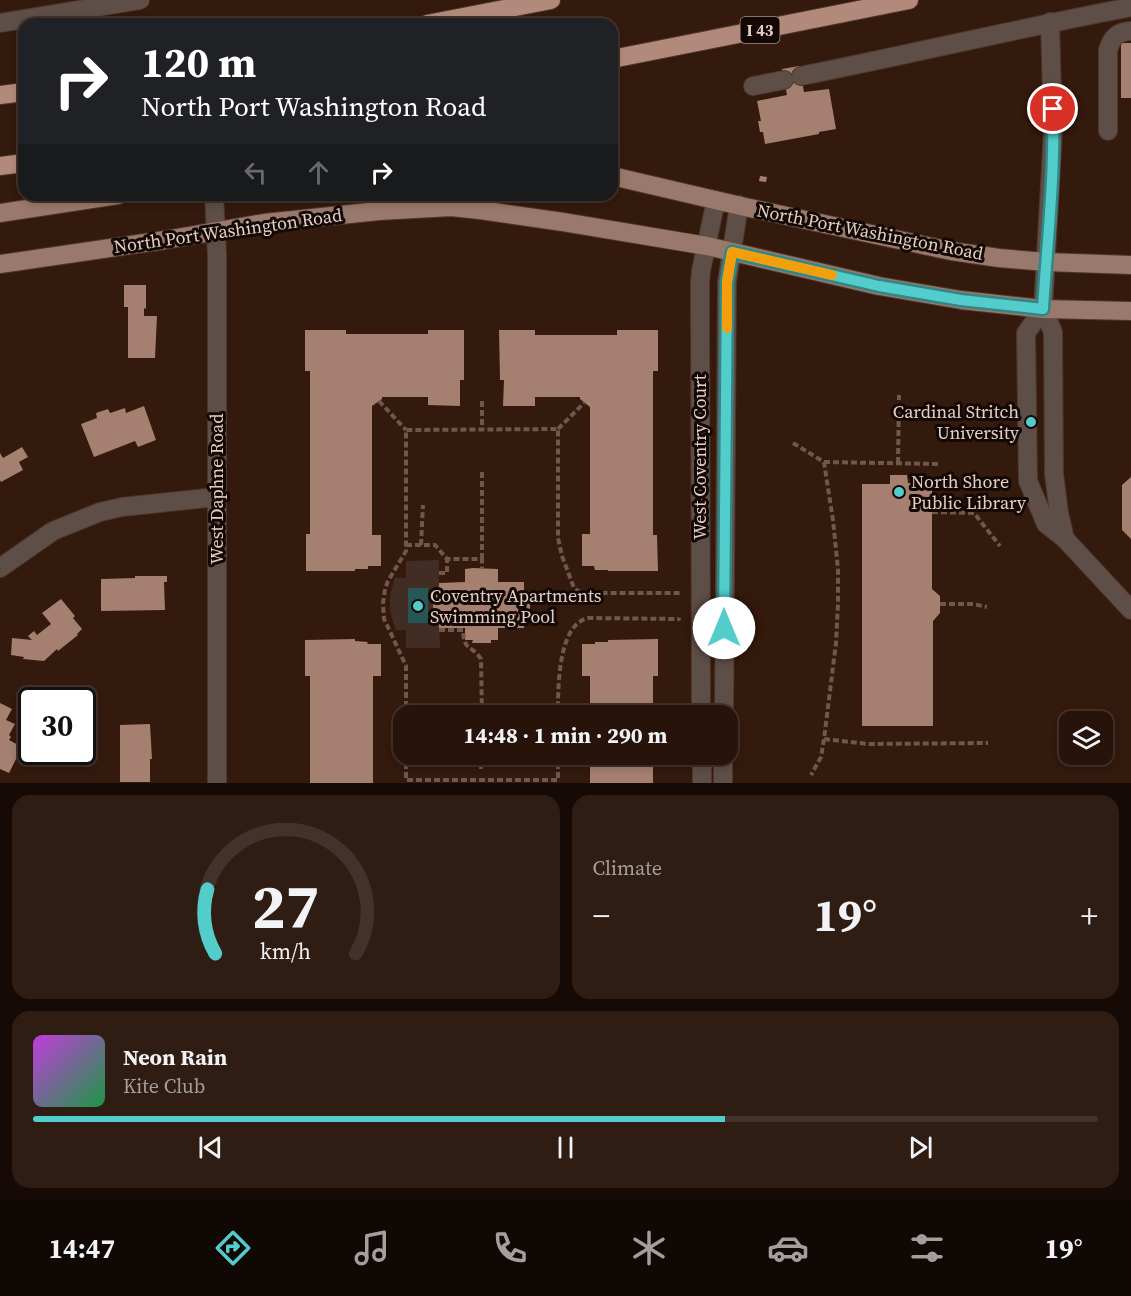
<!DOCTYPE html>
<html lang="en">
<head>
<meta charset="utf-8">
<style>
	body { margin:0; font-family:"Source Serif 4",serif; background:#2f1c13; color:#f1f3f6; height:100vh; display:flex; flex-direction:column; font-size:22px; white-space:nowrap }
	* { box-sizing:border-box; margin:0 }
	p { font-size:20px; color:#a49e9c }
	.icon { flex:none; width:33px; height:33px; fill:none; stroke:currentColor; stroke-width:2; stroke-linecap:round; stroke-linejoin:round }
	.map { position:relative; height:783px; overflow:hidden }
	.drawer { display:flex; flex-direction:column; gap:12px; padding:12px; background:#150a06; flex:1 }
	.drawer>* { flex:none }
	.hud { position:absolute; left:18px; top:18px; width:600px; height:183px; border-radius:18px; box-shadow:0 3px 9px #0003,0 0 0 2px #43322b; background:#202124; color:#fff; overflow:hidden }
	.tools { position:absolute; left:1059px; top:711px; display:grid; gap:12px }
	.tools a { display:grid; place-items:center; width:54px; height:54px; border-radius:12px; background:#27130a; box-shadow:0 3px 9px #0003,0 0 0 2px #43322b; font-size:30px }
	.speed { position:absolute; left:18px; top:687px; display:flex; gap:12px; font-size:30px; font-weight:700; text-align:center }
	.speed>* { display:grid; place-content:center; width:78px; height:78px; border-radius:50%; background:#27130a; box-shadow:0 3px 9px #0003,0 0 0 2px #43322b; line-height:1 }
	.speed .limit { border:3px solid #111; border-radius:9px; background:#fff; color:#111 }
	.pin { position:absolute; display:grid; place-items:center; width:51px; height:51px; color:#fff; margin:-26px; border:3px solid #fff; border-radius:50%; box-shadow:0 2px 6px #0007 }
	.me { position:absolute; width:66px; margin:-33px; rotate:0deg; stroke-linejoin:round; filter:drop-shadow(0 0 4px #0008) }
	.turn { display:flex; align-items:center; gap:21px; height:126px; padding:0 24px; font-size:27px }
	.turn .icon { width:78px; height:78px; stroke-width:2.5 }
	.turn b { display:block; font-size:42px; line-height:51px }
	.lanes { display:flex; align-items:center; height:57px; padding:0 24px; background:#0003; justify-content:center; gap:30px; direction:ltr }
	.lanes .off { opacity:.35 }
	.big { font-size:45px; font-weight:700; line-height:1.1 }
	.drawer .widget { flex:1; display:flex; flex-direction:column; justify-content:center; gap:9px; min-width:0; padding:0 21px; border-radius:18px; background:#2f1c13 }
	.drawer .dial { align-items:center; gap:0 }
	.dial svg { height:156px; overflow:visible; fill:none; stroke:#43322b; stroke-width:7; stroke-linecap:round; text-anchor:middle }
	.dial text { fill:#f1f3f6; stroke:none }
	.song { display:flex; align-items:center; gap:18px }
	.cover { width:72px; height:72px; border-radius:9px; background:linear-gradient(135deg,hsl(290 70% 55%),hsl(140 70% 35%)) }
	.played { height:6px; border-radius:3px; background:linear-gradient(90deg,#52cdcc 65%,#43322b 65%) }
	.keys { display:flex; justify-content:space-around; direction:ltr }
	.heat { display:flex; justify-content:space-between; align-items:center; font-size:33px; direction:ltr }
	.drawer .tiles { flex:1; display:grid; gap:12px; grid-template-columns:1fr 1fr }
	.widget:last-child { grid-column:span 2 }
	.trip { position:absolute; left:393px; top:705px; width:345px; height:60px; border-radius:18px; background:#27130a; box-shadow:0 3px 9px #0003,0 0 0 2px #43322b; font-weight:700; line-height:60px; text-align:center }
	.dock { display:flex; height:96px; justify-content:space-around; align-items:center; background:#100804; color:#a49e9c }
	.dock .icon { width:42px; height:42px }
	.dock .current { color:#52cdcc }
	.dock b { font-size:27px; color:#f1f3f6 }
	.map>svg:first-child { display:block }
</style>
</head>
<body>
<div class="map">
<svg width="1131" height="783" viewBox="0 0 1131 783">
	<rect width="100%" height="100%" fill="#34190d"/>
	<path fill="#422d25" d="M439 560V592H435L434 596H433L434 619H439L440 648H406V630H396C388 610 388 598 395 578H406V561Z"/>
	<rect fill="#265756" x="408" y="588" width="20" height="35"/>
	<g fill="#a57f6f">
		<rect x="1121" y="43" width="10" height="55"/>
		<path d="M799 66 804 92 829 89 836 129 819 132V134L765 144 763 132H760L758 121H761L757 101 787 95 782 69Z"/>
		<path d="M760 176 767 177 766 182 759 181Z"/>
		<path d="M124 285H146V309L144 308V316H157L155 358H128V307H124Z"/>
		<path d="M305 330H346V334H428V330H464V380H460V406L428 405V397H382V399L372 406V535H381V566H368V569H355V571H306V534H310V371H305Z"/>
		<path d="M499 330H535V335H617V330H658V371H653V535H657L658 571H608V570H595L594 566H582V534H590V407L580 399V397H535V406H503L504 380H500Z"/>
		<path d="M144 406 156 440 138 447 135 441 94 457 81 424 97 418 96 413 108 409 110 413 125 408 126 413Z"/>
		<path d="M22 447 28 457 19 462 23 470 1 482 0 480V453L3 458Z"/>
		<path d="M890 475H907L908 483H932V589L940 596V613L933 621V726H862V484H890Z"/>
		<path d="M1131 477V539L1122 530V485Z"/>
		<path d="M473 568 498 569V582H524V591H529L530 596V614L529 619H524V628H498V640H491V643H472L473 640H465V628H439V619H434L433 615V596H434L435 592H439V583L465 582V569Z"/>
		<path d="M135 576H167V582H164L165 610 101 611V579L135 578Z"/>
		<path d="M61 599 75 616 73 618 82 629 77 634 78 635 58 651 57 649 44 661 23 659 24 657 11 655 12 638 32 640 28 636 34 631 37 635 51 624 42 613Z"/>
		<path d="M355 639V641L368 642 367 644H381V676H373V783H310V676H305V640Z"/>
		<path d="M658 639V676H653V716H590V676H582V644H595V642H608V640Z"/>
		<path d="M0 703 12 709 6 720 15 724 9 735 11 737 9 740 22 747 9 773 0 769Z"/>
		<path d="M150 724 152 759H150V782H120V725Z"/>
		<rect x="61" y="752" width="10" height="9"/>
		<rect x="590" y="754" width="63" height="29"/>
	</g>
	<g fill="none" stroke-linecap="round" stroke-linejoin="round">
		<defs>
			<g id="minor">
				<path d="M1050 22 1053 131 1043 309 1053 332 1054 474 1059 513 1065 539"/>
				<path d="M0 23 140 0"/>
				<path d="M801 76C911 54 1020 28 1131 7"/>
				<path d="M753 86 784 80"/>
				<path d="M1108 131V50C1112 37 1117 32 1131 31"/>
				<path d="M214 195 217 255V783"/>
				<path d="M1043 309 1026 333 1028 481 1046 524 1065 539 1131 610"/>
				<path d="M0 568 53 531 100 512 122 507 216 497"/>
				<path d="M701 716 700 283 701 271 716 200"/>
				<path d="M724 716 727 282 739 205"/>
				<path d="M702 754V783"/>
				<path d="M723 783V754"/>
			</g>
			<g id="major">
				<path d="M612 176 745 207 951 251 999 258 1046 262 1131 265"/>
				<path d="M0 213 118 195"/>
				<path d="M0 264 165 240 264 223 379 211 451 207 480 210 563 222 707 246 879 286 961 300 1043 309 1131 311"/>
			</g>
			<g id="highway">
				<path d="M427 24 551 0"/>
				<path d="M612 59 909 0"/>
				<path d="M0 95 24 92"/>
				<path d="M0 166 24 163"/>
			</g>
		</defs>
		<use href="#minor" stroke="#50362b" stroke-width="20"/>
		<use href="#major" stroke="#50362b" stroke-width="20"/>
		<use href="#highway" stroke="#50362b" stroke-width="20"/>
		<g stroke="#6f574c" stroke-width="4" stroke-dasharray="6 3" stroke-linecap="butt">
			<path d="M379 401 406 430"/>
			<path d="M482 401V429"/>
			<path d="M558 429 584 403"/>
			<path d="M793 443 824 462 833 520 838 569V604L836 643 824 739 821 757 811 775"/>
			<path d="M824 462 938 464"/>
			<path d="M898 463 899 395"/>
			<path d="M932 512 974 513 1000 546"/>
			<path d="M406 545H435L447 559H482V568"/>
			<path d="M421 545 423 505"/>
			<path d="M482 559V472"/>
			<path d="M439 573H447V559"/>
			<path d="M940 604H973L987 607"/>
			<path d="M439 630H463C464 652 471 644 481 659L482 716"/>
			<path d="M406 716V666L387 625 384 619 383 603 385 589 388 581 406 551V430L558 429V538L562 556 574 588 578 591 588 593H681"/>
			<path d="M558 716C558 691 557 623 589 618L679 619V618"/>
			<path d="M824 739 868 744 988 743"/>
			<path d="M406 754V780H558V754"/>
			<path d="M481 769V754"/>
		</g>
		<use href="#minor" stroke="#5d4e47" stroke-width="18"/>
		<use href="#major" stroke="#99796c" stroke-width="18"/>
		<use href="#highway" stroke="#b18a7b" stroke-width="18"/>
	</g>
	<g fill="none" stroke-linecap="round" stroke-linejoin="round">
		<defs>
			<path id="route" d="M724 628 727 282 732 252 879 286 961 300 1043 309C1047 243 1055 176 1053 109"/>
		</defs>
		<use href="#route" stroke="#358585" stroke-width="15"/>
		<use href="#route" stroke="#52cdcc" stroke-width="10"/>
		<path stroke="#f59e0b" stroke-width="10" d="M727 328V282L732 252 832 275"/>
	</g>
	<g fill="#52cdcc" stroke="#130804" stroke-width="2">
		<circle cx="1031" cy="422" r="6"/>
		<circle cx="899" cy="492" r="6"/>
		<circle cx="418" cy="606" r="6"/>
	</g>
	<g text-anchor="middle" stroke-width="6" stroke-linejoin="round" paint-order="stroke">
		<rect fill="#130804" stroke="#a4938c" stroke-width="1.5" x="740.5" y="17" width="39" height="26" rx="4.5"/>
		<g font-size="16" font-weight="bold" fill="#e2cfc7">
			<text x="760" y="36">I 43</text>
		</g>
		<g font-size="18" fill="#e2cfc7" stroke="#130804">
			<text transform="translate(228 231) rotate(-8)" y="6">North Port Washington Road</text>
			<text transform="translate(870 232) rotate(11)" y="6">North Port Washington Road</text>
			<text transform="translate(700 457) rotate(-90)" y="6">West Coventry Court</text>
			<text transform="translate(217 489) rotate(-90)" y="6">West Daphne Road</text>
		</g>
		<g font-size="18" fill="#e2cfc7" stroke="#130804" text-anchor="start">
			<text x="1019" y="418" text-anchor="end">Cardinal Stritch<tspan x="1019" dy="21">University</tspan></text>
			<text x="911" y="488">North Shore<tspan x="911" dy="21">Public Library</tspan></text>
			<text x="430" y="602">Coventry Apartments<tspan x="430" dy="21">Swimming Pool</tspan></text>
		</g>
	</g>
</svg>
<div class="tools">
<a><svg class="icon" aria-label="layers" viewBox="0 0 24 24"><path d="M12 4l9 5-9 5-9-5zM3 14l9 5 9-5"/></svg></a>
</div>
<div class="speed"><div class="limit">30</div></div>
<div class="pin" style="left:1053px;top:109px;background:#d93025"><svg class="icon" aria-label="arrive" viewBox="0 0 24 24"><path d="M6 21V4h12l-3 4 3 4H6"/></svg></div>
<svg class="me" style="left:724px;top:628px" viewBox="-20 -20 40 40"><circle r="19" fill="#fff"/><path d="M0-13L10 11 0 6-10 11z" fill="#52cdcc"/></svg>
<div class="trip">14:48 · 1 min · 290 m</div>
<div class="hud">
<div class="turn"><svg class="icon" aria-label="right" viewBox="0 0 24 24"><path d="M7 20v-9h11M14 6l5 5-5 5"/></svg><div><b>120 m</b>North Port Washington Road</div></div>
<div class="lanes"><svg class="icon off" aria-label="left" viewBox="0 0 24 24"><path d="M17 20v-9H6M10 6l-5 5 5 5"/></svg><svg class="icon off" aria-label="ahead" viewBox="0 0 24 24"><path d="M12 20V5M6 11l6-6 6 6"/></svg><svg class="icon" aria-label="right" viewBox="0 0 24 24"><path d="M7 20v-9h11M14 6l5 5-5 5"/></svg></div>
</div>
</div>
<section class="drawer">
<div class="tiles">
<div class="widget dial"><svg viewBox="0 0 100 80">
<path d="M14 69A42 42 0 1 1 86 69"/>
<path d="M14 69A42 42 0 0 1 10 36" stroke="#52cdcc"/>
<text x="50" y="56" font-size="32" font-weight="700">27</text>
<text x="50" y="72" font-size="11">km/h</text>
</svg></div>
<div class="widget"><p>Climate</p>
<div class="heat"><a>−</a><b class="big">19°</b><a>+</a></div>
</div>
<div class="widget">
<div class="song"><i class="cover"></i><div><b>Neon Rain</b><p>Kite Club</p></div></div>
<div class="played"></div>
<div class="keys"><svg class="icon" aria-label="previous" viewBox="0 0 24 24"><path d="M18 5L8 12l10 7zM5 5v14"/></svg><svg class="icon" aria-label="pause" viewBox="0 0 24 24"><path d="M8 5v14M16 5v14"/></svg><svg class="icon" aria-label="next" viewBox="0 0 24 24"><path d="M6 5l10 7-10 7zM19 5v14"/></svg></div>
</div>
</div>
</section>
<nav class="dock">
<b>14:47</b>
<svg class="icon current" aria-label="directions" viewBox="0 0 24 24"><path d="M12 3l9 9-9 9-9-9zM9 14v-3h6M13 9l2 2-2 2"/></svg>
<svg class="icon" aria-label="music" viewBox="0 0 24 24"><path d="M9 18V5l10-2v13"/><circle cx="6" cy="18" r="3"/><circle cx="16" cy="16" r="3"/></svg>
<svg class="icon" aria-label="phone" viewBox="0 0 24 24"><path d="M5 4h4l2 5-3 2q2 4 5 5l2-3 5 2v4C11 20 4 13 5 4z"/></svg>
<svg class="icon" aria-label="climate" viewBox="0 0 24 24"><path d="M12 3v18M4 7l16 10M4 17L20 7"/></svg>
<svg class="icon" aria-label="car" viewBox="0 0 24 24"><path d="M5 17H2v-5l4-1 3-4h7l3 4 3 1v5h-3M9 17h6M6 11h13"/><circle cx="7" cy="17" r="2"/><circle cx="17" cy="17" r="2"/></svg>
<svg class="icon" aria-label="filters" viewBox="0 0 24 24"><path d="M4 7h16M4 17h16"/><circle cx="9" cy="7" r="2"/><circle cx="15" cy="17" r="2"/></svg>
<b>19°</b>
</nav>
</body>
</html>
